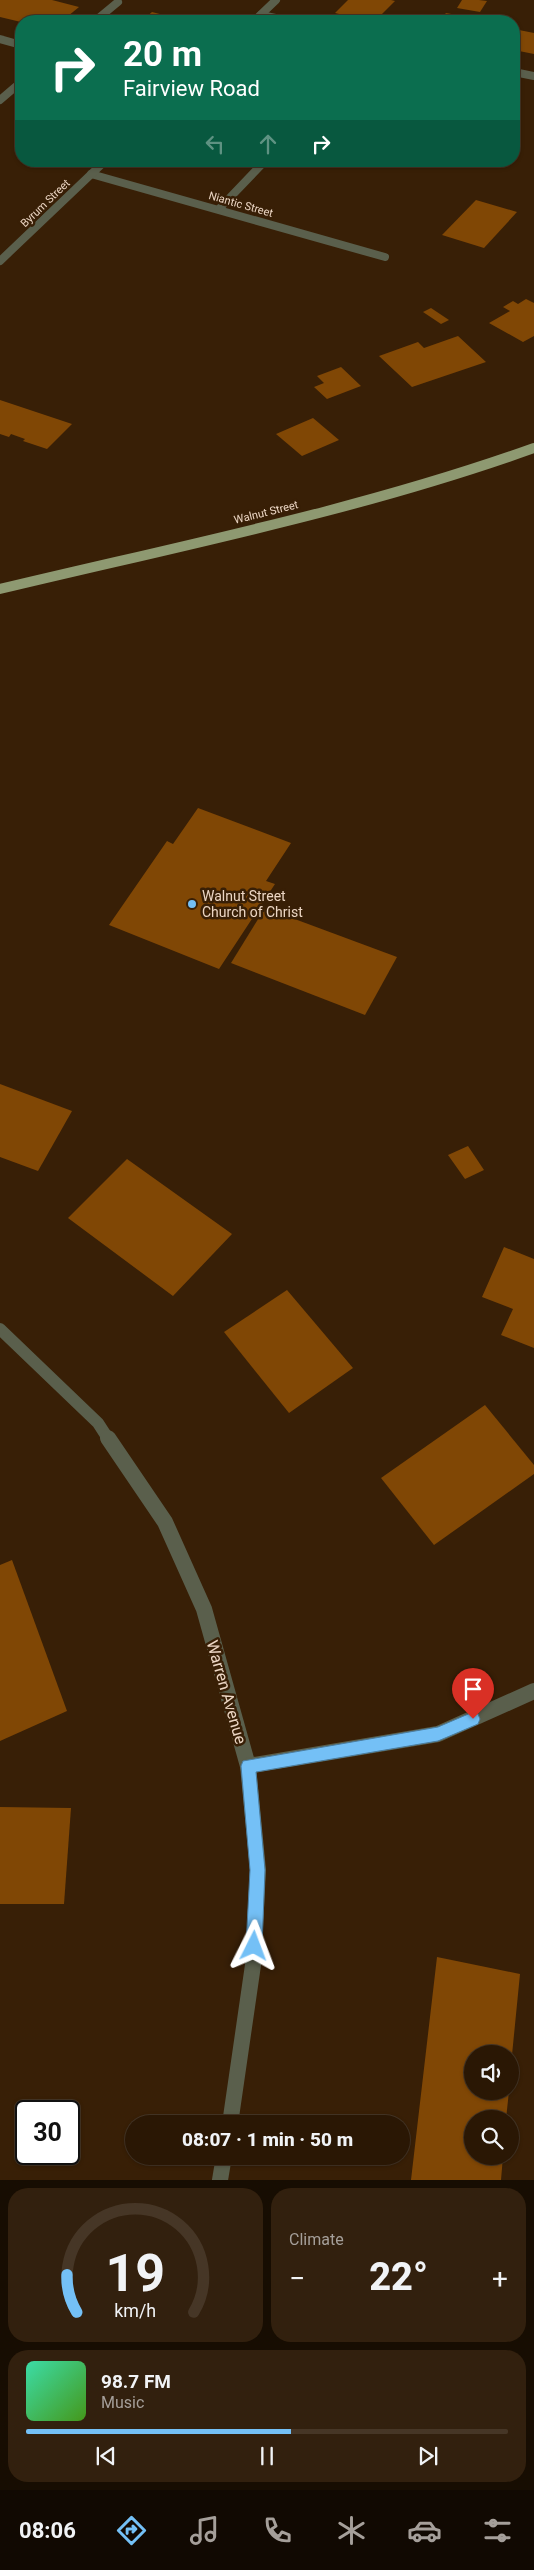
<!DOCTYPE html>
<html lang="en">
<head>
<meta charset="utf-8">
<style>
	body { margin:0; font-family:Roboto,sans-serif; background:#32200e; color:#f1f3f6; height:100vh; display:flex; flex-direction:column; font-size:19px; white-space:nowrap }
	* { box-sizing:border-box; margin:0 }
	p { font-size:16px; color:#a59f9a }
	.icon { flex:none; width:28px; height:28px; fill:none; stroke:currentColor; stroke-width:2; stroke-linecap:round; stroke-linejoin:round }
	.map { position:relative; height:2180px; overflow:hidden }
	.drawer { display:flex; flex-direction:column; gap:8px; padding:8px; background:#170d02; flex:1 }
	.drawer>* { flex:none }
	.hud { position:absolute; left:15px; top:15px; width:505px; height:152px; border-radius:20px; box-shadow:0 1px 4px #0004,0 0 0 1px #463626; background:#0b6e4f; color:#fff; overflow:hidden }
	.controls { position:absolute; left:464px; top:2045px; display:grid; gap:10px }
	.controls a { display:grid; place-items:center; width:55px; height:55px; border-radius:50%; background:#2a1704; box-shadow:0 1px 4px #0004,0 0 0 1px #463626; font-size:25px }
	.speed { position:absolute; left:15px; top:2100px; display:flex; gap:10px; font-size:25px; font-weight:700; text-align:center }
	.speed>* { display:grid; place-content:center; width:65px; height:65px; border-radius:50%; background:#2a1704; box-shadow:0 1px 4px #0004,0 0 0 1px #463626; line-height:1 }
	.speed .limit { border:2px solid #111; border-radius:8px; background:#fff; color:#111 }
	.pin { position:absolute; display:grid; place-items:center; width:42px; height:42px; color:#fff; margin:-51px -21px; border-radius:50% 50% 50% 0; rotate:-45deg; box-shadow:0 0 5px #0007 }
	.pin .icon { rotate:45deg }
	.me { position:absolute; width:55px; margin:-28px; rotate:3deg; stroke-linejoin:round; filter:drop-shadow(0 0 4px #0008) }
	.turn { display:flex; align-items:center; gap:18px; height:105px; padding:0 25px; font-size:22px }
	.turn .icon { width:65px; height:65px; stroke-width:2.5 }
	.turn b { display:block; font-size:35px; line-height:42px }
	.lanes { display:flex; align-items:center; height:48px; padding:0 25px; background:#0003; justify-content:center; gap:25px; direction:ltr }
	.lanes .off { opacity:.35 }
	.big { font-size:38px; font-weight:800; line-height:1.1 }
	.drawer .tile { flex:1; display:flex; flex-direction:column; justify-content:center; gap:8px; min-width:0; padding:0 18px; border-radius:20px; background:#32200e }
	.drawer .dial { align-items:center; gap:0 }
	.dial svg { height:130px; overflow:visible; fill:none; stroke:#463626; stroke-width:7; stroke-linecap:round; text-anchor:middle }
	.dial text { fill:#f1f3f6; stroke:none }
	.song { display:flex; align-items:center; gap:15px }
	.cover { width:60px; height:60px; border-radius:8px; background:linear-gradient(135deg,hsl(160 70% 55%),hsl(100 70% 35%)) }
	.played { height:5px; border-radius:2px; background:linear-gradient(90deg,#74c0f6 55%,#463626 55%) }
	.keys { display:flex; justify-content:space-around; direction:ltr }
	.heat { display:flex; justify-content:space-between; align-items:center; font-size:28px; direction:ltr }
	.drawer .tiles { flex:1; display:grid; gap:8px; grid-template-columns:1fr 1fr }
	.tile:last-child { grid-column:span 2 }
	.trip { position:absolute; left:125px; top:2115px; width:285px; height:50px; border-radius:25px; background:#2a1704; box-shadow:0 1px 4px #0004,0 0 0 1px #463626; font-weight:800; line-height:50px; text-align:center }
	.menu { display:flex; height:80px; justify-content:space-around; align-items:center; background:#110902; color:#a59f9a }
	.menu .icon { width:35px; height:35px }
	.menu .current { color:#74c0f6 }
	.menu b { font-size:22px; color:#f1f3f6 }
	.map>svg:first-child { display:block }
</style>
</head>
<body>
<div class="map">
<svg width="534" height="2180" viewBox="0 0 534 2180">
	<rect width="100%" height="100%" fill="#381f06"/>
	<g fill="#804705">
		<path d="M0 0H52L79 7 62 21 21 22 0 17Z"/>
		<path d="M348 0H391L395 1 375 21H368L335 13Z"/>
		<path d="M462 0H479L487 1 480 12 457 8Z"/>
		<path d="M152 12 187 21H142Z"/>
		<path d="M446 13 457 15 453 21H439Z"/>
		<path d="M519 30 534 33V54L514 50V38Z"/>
		<path d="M476 200 517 212 484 248 442 235Z"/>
		<path d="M526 299 534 303V336L523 342 489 323 510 311 503 307 513 301 518 304Z"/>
		<path d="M431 308 449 320 441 324 423 312Z"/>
		<path d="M458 336 486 362 412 387 379 356 418 342 424 348Z"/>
		<path d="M341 367 361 386 327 399 314 387 324 383 317 376Z"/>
		<path d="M0 400 72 424 47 449 23 441 25 439 11 434 9 437 0 434Z"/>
		<path d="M313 418 339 440 302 456 276 434Z"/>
		<path d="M198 808 291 843 266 881 275 884 219 969 109 925 167 841 173 844Z"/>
		<path d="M265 908 397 957 365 1015 231 963Z"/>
		<path d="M0 1084 72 1111 38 1171 0 1157Z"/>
		<path d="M468 1146 484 1170 465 1179 448 1155Z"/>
		<path d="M127 1159 232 1234 173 1296 68 1218Z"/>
		<path d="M504 1247 534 1259V1348L501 1335 513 1309 482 1297Z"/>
		<path d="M287 1290 353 1368 289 1413 224 1332Z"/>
		<path d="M485 1405 534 1465V1474L434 1545 381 1478Z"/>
		<path d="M12 1560 67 1711 0 1741V1565Z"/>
		<path d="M0 1807 71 1808 64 1904H0Z"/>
		<path d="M437 1957 520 1974 511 2065 510 2054H472V2091H509L506 2119H472V2156H503L501 2180H411Z"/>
	</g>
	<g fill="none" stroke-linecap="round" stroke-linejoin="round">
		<g stroke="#5a5f4c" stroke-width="8">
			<path d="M261 15 290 21"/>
			<path d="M95 21 118 2"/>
			<path d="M254 21 276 0"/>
			<path d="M0 39 21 45"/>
			<path d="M514 72 534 76"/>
			<path d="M0 100 21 82"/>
			<path d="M91 174 385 257"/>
			<path d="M219 209 265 161"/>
			<path d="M0 261 105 161"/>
		</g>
		<path stroke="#5a5f4c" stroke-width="12" d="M0 1329 98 1423 109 1440"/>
		<g stroke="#5a5f4c" stroke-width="16">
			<path d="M108 1438 165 1522 204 1609 248 1766 258 1870 253 1965 230 2124"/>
			<path d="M248 1766 438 1734 534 1691"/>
			<path d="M220 2180 224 2156"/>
		</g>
		<path stroke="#8e9971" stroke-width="10" d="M0 589C179 546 361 510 534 448"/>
	</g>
	<path fill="#74c0f6" stroke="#4b7da0" d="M473 1712 478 1714 480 1719 478 1724 438 1741 256 1772 265 1870 262 1946 259 1952 254 1954 249 1952 246 1946 250 1870 241 1766 243 1761 438 1727Z"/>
	<circle fill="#74c0f6" stroke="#381f06" stroke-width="2" cx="192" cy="904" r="5"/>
	<g text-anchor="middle" stroke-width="5" stroke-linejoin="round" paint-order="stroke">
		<g font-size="11" fill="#ecd6c4" stroke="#381f06">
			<text transform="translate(45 203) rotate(-44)" y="4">Byrum Street</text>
			<text transform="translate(241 204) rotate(16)" y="4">Niantic Street</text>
			<text transform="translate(266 512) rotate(-14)" y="4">Walnut Street</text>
		</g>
		<g font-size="14" fill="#ecd6c4" stroke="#381f06" text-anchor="start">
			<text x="202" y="901">Walnut Street<tspan x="202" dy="16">Church of Christ</tspan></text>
		</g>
		<g font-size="16" fill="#ecd6c4" stroke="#381f06">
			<text transform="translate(227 1692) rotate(74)" y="6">Warren Avenue</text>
		</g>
	</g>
</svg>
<div class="controls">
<a><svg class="icon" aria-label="sound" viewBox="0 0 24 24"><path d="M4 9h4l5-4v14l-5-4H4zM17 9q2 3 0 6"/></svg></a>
<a><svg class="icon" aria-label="search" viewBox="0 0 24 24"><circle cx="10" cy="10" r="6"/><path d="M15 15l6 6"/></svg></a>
</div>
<div class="speed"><div class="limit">30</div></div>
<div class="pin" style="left:473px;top:1719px;background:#d93025"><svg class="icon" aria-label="arrive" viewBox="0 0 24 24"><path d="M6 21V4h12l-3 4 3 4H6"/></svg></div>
<svg class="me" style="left:254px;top:1946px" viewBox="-20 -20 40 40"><path d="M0-17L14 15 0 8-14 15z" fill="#74c0f6" stroke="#fff" stroke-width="4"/></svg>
<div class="trip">08:07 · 1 min · 50 m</div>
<div class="hud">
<div class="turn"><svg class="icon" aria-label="right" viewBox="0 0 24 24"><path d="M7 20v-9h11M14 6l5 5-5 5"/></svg><div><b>20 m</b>Fairview Road</div></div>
<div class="lanes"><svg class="icon off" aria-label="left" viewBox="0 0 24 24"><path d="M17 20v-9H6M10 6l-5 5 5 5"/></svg><svg class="icon off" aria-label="ahead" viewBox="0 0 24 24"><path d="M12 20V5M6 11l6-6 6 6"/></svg><svg class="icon" aria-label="right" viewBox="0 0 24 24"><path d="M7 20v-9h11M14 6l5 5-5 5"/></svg></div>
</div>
</div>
<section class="drawer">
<div class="tiles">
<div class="tile dial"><svg viewBox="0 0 100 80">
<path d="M14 69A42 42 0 1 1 86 69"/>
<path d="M14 69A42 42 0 0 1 8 46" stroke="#74c0f6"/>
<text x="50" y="56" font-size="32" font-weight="700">19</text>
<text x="50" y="72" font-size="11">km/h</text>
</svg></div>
<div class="tile"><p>Climate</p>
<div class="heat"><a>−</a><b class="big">22°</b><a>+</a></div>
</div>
<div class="tile">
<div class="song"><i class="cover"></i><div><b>98.7 FM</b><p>Music</p></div></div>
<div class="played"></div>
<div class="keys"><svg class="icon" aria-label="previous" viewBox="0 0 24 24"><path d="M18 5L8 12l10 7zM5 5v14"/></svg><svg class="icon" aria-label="pause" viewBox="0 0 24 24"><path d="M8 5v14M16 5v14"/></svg><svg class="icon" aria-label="next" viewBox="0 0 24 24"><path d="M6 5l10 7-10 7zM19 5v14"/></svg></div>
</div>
</div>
</section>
<nav class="menu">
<b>08:06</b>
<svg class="icon current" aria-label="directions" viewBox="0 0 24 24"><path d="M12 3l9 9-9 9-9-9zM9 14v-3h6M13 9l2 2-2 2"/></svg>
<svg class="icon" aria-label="music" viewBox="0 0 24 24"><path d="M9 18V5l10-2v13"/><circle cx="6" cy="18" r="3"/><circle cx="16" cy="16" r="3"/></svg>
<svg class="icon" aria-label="phone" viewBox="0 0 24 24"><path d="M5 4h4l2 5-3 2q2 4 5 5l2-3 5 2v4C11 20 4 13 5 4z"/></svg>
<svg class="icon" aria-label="climate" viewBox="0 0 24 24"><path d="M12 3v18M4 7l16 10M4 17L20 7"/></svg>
<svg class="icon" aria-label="car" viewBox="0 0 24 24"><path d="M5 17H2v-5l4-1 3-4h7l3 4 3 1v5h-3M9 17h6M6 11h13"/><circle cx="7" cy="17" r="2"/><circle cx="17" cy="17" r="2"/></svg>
<svg class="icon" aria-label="filters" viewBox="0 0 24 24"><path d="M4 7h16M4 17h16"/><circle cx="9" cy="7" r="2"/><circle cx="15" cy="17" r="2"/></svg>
</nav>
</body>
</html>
